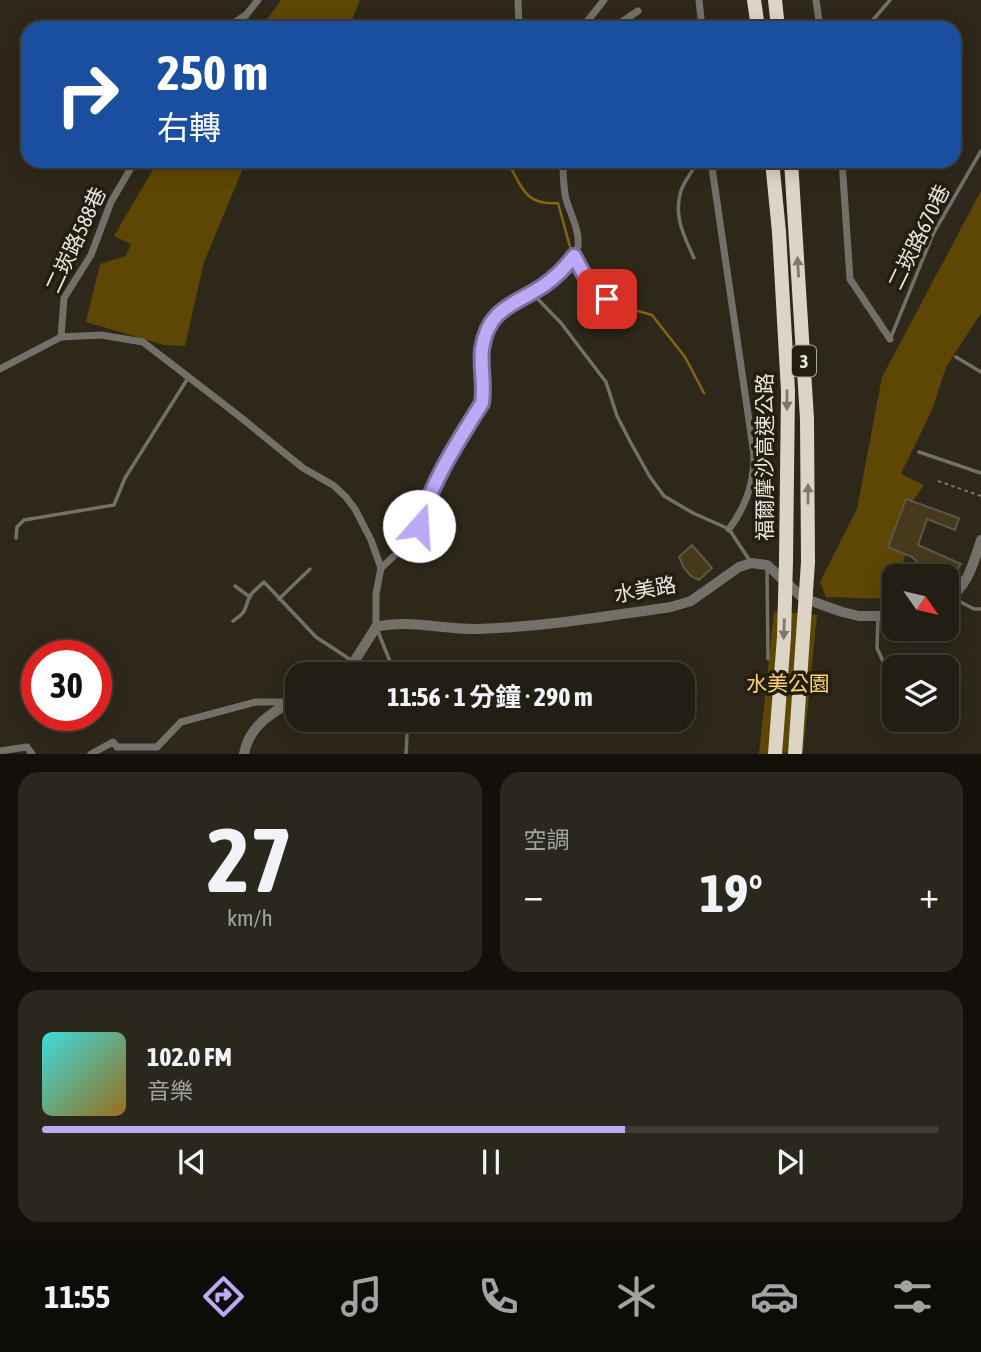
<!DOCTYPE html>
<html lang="zh-TW">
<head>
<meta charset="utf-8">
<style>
	body { margin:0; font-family:"Asap Condensed","Noto Sans TC",sans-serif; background:#2a271d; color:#f1f3f6; height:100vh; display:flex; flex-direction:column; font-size:26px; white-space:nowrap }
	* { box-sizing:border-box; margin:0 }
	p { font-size:23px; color:#a2a2a0 }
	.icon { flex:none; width:38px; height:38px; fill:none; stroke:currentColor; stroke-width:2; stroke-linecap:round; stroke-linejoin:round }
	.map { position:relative; height:754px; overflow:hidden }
	.drawer { display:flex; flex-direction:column; gap:18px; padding:18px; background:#13100b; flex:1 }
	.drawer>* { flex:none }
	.top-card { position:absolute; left:21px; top:21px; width:940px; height:147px; border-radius:21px; box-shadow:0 4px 18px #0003,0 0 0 2px #3f3c34; background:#1a4fa0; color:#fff; overflow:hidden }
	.needle { width:46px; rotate:124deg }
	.fabs { position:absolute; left:882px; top:564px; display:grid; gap:14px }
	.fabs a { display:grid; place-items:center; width:77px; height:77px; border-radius:14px; background:#221e14; box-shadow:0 4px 18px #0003,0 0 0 2px #3f3c34; font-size:35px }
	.speed { position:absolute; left:21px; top:640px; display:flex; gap:14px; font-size:35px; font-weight:700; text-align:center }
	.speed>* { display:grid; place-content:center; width:91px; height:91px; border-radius:50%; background:#221e14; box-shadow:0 4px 18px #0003,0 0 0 2px #3f3c34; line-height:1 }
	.speed .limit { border:10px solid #d22; background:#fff; color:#111 }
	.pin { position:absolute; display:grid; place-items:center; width:60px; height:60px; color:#fff; margin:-30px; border-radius:14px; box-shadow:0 4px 10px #0006 }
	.me { position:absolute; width:77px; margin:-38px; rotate:19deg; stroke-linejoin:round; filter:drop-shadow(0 0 5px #0008) }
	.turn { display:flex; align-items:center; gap:24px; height:147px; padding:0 21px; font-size:32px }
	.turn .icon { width:91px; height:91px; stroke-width:2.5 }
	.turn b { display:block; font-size:49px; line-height:60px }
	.big { font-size:52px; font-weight:700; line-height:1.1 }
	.drawer .tile { flex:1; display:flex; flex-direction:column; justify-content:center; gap:10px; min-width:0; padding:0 24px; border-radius:21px; background:#2a271d }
	.drawer .dial { align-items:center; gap:0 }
	.dial b { font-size:91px; line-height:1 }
	.song { display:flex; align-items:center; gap:21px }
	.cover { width:84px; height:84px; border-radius:10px; background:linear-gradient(135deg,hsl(180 70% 55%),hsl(40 70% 35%)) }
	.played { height:7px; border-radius:4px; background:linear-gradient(90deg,#bea9f5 65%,#3f3c34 65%) }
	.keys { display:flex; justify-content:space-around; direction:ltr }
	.heat { display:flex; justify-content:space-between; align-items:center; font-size:38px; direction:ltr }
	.drawer .tiles { flex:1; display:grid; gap:18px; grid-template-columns:1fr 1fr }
	.tile:last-child { grid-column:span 2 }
	.trip { position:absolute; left:285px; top:662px; width:410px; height:70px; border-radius:21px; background:#221e14; box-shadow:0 4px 18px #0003,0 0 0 2px #3f3c34; font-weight:700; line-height:70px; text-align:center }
	.tab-bar { display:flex; height:112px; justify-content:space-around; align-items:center; background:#0e0c08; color:#a2a2a0 }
	.tab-bar .icon { width:49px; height:49px }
	.tab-bar .selected { color:#bea9f5 }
	.tab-bar b { font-size:32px; color:#f1f3f6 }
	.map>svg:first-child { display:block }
</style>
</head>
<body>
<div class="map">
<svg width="981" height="754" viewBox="0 0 981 754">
	<rect width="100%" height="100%" fill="#2e281b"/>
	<g fill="#5e4704">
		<path d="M281 0H360L349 28H261Z"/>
		<path d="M158 161H246L204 262 185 346 164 345 86 322 100 264 126 256 131 244 114 236Z"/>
		<path d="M981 191V313L946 367 932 410 901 474 924 485 907 509 910 544 903 561 920 576H894V599L826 597 820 582 857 509 882 377Z"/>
		<path d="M774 611 817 615 803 753 759 754Z"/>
	</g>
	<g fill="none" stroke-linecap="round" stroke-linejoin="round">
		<g stroke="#856610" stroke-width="2.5">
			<path d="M507 161C522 186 524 206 558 203L572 254"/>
			<path d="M574 260 578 276 591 298 652 315 685 357 704 393"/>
		</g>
	</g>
	<g fill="#473a1a" stroke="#5d5749" stroke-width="2">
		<path d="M906 499 959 518 955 530 927 519 918 545 961 564 947 585V576H934L912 557 888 547Z"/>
		<path d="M692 545 712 568 699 580 691 576 684 568 679 557Z"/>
	</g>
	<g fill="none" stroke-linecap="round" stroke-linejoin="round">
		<path stroke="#797368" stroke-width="2" stroke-dasharray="3.5 3.5" stroke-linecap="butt" d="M938 481 981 496"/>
		<g stroke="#73706a" stroke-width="3.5">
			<path d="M866 28 890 0"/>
			<path d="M575 258C589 285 591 297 624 301"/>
			<path d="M694 258C684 236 673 216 681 191 684 181 693 171 698 161"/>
			<path d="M532 293 561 323 606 382 617 416 632 445 650 477 664 496 693 513 729 529 750 561"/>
			<path d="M891 337 933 234 981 151"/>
			<path d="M956 357 981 372"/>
			<path d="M919 452 981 473"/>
			<path d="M16 538 17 527 24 520 114 505 125 478 188 378"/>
			<path d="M767 567 768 659"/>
			<path d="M235 586 250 597"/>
			<path d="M951 597 974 609H981"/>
			<path d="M279 599 310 569"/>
			<path d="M878 618 877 648 894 685"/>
			<path d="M233 621C249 610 243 610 250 596 253 591 260 586 264 582L316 637 351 660"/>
			<path d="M377 629 395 674"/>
			<path d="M404 719 407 736 406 754"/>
			<path d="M925 719 931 724"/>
		</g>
		<g stroke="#73706a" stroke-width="7">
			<path d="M518 0 519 28"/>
			<path d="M699 0 702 28"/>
			<path d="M816 0 820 28"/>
			<path d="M226 28 246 15 258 0"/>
			<path d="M582 28 604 0"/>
			<path d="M618 28 623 21 638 11"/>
			<path d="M711 161 754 455C754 483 746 507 729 529"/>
			<path d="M842 161 850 279 890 339"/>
			<path d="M61 337 64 298 91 255 111 202 135 161"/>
			<path d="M0 369 61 337 101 335 143 342 239 416 303 468 333 485 346 497 355 509 371 540 381 568 376 594V627"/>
			<path d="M381 568 411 540 419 526 425 507 445 463 482 403C487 373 477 347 493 318 508 293 572 285 578 246 580 231 570 213 566 199 563 186 563 174 563 161"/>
			<path d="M0 751 27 747 32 754"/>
			<path d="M91 754 113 742 117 747H157L181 722 256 702H290"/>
		</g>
		<g stroke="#73706a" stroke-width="10">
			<path d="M947 599C968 587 974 561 981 540"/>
			<path d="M339 674 354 662 376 627C410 619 443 630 478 629 543 627 607 616 671 607L691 601 739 567 751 563 767 565 803 598 842 612 859 616H878L894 612"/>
			<path d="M244 754C249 725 274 711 298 698"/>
		</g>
		<g stroke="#dcd4c4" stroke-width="14">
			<path d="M754 0 758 28"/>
			<path d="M775 0 778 28"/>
			<path d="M772 161 779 232 788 391 786 561"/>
			<path d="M791 161 807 419 808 562"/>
		</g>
		<g stroke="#dcd4c4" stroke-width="14">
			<path d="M775 754 784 637 786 561"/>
			<path d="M795 754 808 562"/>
		</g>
	</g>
	<defs><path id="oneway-solid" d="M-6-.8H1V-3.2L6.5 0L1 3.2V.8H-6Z" transform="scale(1.75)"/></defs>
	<g fill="#80796b">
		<use href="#oneway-solid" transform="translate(798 267) rotate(-93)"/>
		<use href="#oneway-solid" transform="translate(787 400) rotate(90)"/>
		<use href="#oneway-solid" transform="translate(808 494) rotate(-90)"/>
		<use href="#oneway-solid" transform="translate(784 629) rotate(92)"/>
	</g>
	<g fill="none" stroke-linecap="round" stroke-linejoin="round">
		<defs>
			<path id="route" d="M419 526C432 481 457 443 482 403 485 385 480 367 482 349 488 308 514 305 543 286 556 277 565 268 574 256 583 272 590 291 607 299"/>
		</defs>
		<use href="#route" stroke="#7c6e9f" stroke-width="18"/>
		<use href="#route" stroke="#bea9f5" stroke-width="12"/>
	</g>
	<g text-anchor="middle" stroke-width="7" stroke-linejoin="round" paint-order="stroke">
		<rect fill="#241e12" stroke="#aea9a0" stroke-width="2" x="792" y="345.5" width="24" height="31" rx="5"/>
		<g font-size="19" font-weight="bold" fill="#e9e5dd">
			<text x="804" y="368">3</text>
		</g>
		<g font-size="21" fill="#e9e5dd" stroke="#241e12">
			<text transform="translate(919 237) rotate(-64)" y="7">二崁路670巷</text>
			<text transform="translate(76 240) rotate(-65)" y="7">二崁路588巷</text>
			<text transform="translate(765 457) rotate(-90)" y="7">福爾摩沙高速公路</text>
			<text transform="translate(645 590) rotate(-10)" y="7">水美路</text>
		</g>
		<g font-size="21" fill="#fcd16e" stroke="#241e12">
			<text x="788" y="691">水美公園</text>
		</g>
	</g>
</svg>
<div class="fabs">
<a><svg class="needle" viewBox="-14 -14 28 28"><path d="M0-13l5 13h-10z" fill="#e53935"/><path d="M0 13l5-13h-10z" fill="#a2a2a0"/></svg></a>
<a><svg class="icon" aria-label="layers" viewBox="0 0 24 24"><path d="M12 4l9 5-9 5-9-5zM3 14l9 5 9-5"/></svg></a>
</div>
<div class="speed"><div class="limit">30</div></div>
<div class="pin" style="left:607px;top:299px;background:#d93025"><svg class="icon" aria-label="arrive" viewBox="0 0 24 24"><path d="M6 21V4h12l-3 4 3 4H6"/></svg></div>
<svg class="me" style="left:419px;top:526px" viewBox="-20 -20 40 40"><circle r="19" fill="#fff"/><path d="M0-13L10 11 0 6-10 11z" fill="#bea9f5"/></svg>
<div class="trip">11:56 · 1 分鐘 · 290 m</div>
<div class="top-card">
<div class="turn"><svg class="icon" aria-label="right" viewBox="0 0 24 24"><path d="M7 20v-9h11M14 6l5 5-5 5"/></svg><div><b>250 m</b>右轉</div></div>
</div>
</div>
<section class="drawer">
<div class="tiles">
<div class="tile dial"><b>27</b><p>km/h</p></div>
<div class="tile"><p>空調</p>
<div class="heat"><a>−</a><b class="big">19°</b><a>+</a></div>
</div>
<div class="tile">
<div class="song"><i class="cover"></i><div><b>102.0 FM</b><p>音樂</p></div></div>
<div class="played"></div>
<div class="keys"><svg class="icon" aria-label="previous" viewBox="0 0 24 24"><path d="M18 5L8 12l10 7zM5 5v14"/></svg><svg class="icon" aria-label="pause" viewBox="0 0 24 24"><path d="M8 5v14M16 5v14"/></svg><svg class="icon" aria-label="next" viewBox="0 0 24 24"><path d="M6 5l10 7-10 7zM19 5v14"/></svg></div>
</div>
</div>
</section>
<nav class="tab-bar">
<b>11:55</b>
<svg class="icon selected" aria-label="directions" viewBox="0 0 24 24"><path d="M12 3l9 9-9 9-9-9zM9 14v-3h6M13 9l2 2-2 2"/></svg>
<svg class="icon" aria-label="music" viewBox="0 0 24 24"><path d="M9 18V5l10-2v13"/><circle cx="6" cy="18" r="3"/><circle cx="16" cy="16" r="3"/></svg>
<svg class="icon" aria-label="phone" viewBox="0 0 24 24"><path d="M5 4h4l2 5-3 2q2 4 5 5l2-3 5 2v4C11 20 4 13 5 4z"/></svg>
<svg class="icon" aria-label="climate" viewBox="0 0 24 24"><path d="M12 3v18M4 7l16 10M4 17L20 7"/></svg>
<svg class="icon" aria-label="car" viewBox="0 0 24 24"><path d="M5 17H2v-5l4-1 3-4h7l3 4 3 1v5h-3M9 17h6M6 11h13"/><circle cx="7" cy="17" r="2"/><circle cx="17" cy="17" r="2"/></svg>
<svg class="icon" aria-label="filters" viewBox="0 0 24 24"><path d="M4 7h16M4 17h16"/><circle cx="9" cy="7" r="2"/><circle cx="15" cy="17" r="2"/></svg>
</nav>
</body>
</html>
